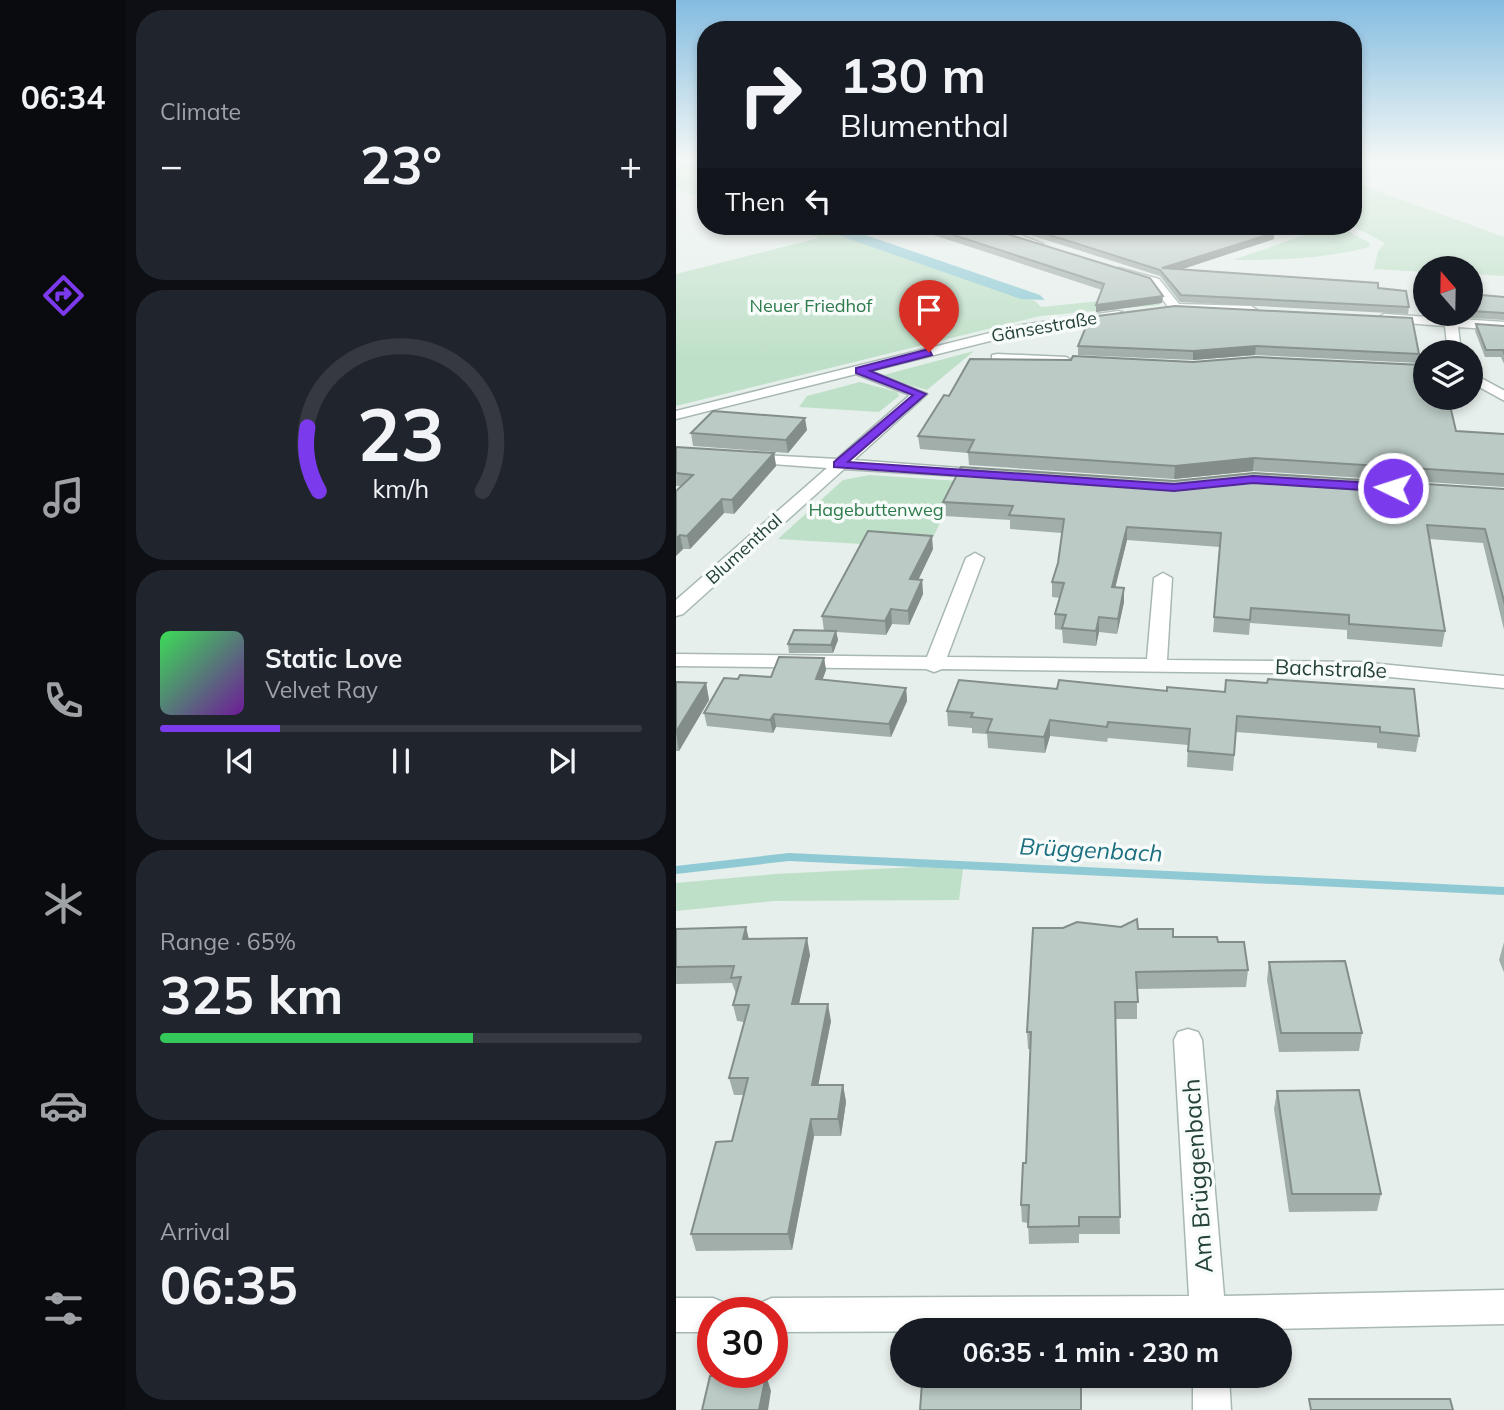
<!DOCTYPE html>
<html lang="en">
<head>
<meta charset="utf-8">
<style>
	body { margin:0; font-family:Mulish,sans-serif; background:#20242c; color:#f1f3f6; height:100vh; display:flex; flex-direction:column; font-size:26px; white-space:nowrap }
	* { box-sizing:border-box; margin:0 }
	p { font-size:23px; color:#9ea1a6 }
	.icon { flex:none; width:38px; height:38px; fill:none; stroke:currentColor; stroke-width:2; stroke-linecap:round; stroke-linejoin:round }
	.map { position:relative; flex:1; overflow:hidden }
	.details { display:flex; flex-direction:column; gap:10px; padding:10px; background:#0d0f14; width:550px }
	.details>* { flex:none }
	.banner { position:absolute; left:21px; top:21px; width:665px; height:214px; border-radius:28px; box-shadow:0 4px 10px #0003; background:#171b24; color:#f1f3f6; overflow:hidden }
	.needle { width:46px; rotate:340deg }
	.buttons { position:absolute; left:737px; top:256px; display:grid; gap:14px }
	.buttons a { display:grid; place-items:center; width:70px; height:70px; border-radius:50%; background:#171b24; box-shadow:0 4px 10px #0003; font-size:35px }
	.speed { position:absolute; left:21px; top:1297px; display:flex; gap:14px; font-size:35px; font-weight:700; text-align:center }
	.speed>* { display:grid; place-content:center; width:91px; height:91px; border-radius:50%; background:#171b24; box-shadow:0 4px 10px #0003; line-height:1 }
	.speed .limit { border:10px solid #d22; background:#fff; color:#111 }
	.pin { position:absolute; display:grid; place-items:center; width:60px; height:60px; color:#fff; margin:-72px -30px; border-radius:50% 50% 50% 0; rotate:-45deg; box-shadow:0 0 7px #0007 }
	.pin .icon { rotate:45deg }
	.me { position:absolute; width:77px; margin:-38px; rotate:274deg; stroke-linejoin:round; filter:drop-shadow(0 0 5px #0008) }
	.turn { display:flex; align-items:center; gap:24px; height:147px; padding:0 28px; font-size:32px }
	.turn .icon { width:91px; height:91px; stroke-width:2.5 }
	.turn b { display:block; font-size:49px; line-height:60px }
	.then { display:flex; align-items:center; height:66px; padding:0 28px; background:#0003; gap:14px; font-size:26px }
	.big { font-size:52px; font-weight:700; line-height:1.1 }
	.details .card { flex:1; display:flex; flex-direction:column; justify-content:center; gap:10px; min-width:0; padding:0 24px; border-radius:28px; background:#20242c }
	.details .dial { align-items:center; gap:0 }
	.dial svg { height:182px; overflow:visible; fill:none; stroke:#363941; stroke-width:7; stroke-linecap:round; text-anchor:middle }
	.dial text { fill:#f1f3f6; stroke:none }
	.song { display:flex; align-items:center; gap:21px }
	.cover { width:84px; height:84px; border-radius:10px; background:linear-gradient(135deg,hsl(130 70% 55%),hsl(280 70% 35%)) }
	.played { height:7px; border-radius:4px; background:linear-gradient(90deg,#7c3aed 25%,#363941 25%) }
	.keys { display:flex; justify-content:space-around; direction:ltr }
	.heat { display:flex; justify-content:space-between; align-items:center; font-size:38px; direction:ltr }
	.charge { height:10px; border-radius:5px; background:linear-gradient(90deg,#34c759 65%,#363941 0) }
	.trip { position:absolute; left:214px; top:1318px; width:402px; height:70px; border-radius:35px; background:#171b24; box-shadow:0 4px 10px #0003; font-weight:700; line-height:70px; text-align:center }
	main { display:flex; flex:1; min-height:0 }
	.tabs { display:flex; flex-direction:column; width:126px; justify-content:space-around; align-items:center; background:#090b0e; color:#9ea1a6 }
	.tabs .icon { width:49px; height:49px }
	.tabs .active { color:#7c3aed }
	.tabs b { font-size:32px; color:#f1f3f6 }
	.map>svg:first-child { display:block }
</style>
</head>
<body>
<main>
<nav class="tabs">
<b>06:34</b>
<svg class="icon active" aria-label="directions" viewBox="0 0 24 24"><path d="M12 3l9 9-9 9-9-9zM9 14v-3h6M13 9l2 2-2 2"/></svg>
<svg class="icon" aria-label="music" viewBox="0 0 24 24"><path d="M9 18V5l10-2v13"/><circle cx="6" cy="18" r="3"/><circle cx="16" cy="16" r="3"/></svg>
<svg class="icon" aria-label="phone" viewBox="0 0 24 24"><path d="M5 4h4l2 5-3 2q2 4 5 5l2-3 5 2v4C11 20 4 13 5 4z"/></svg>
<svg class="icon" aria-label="climate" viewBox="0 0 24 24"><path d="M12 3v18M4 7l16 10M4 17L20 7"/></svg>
<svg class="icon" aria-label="car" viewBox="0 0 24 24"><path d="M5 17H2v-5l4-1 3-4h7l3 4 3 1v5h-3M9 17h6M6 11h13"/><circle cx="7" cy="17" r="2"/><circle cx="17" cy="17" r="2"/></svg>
<svg class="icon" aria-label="filters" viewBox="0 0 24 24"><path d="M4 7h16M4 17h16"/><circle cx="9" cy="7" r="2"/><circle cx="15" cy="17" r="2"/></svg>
</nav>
<section class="details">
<div class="card"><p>Climate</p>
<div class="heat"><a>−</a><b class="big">23°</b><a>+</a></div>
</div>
<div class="card dial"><svg viewBox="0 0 100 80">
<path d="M14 69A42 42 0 1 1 86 69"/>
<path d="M14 69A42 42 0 0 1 9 41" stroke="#7c3aed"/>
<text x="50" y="56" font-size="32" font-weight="700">23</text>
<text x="50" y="72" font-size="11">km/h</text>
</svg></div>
<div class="card">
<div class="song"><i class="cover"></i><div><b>Static Love</b><p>Velvet Ray</p></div></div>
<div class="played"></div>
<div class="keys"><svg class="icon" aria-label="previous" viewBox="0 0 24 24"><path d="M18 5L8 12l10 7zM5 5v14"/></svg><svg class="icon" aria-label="pause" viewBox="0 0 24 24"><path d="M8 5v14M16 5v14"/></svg><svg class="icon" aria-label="next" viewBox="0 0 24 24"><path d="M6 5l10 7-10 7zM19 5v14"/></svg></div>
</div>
<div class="card"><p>Range · 65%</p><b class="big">325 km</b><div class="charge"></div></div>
<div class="card"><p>Arrival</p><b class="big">06:35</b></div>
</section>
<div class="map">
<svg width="829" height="1410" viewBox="0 0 829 1410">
	<rect width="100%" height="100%" fill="#e6efeb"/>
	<g fill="#bfe0c8">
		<path d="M0 159H30L27 185 30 199 0 189Z"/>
		<path d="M677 182 828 237V276L795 274 794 268H749V272L698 269 702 251 709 243 676 226Z"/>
		<path d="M109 226H136L359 301 365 307 474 296 484 305 364 316 0 406V274L143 238Z"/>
		<path d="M643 230H670L694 243 693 247C648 259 603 260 557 260Z"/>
		<path d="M298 351 251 390 204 376Z"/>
		<path d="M184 382 221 392 223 396 203 412 123 407 131 396Z"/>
		<path d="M193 475 284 481 252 548 102 539 167 480Z"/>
		<path d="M241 867 287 869 283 900 97 901 0 911V883L99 874Z"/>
	</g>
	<path fill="#8ec9d4" d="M136 226H163L364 295 369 300 345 299Z"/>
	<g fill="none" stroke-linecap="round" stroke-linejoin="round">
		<path fill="#8ec9d4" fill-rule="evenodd" d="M113 853 829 887V895L113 861 0 874V866Z"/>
		<defs>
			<g id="street">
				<path d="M334 226H344L342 234 367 244 362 247 332 238Z"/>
				<path d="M443 268 483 279 503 304 575 306 581 310 575 314 495 311 475 283 443 272Z"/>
				<path d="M442 311 446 312V318L346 333 194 371 251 394 178 460 310 470 318 475 316 478 168 469 7 614 0 616V600L151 468 70 462 65 460V454L161 459 234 395 180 374 0 419V411L346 325Z"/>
				<path d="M708 314 829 322V330L782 327 785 352H772L769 326 704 321 702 318Z"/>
				<path d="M321 354 390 357 397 361 390 365 316 361V355Z"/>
				<path d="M794 372 829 391V401L794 382Z"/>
				<path d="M299 553 308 558 271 657 471 659 478 578 487 573 496 578 491 660 683 662 829 676V688L683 674 266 669 258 672 250 669 0 666V654L251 657 290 558Z"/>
				<path d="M512 1029 522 1032 526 1040 548 1296 829 1290V1324L551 1330 96 1332V1312H80L84 1303 96 1298 513 1296 498 1040 502 1032Z"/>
				<path d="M0 1298H37L49 1303 53 1312H37V1332H0Z"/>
				<path d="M517 1376H553L555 1410H517Z"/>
			</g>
		</defs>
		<use href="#street" stroke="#a8b8b2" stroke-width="3"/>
		<use href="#street" fill="#fff" fill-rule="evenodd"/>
	</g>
	<g fill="#a1aea9">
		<path d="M230 226H332V234L486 303 420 312V305L426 290Z"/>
		<path d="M344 226H596L598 233V239L504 270 702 288 733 307 732 314 504 302 484 276 345 232Z"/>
		<path d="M794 294 829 297V320L794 318 793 313H794Z"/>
		<path d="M414 317 743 354 742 363 579 355 517 360 402 355V346Z"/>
		<path d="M800 324 829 326V366L825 357H809L799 331Z"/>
		<path d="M748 373 780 431 829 434V487L577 471 498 479 293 465 292 453 244 449 242 436Z"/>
		<path d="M131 430 112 453 17 446 15 433Z"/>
		<path d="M0 448 98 453 100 466 58 514 48 513 14 549H7L0 556 5 486H0Z"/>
		<path d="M498 481 829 489V634L807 543 753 539 769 631 766 647 671 639V630L574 623 573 635 537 632 544 547 451 540 439 587 448 602 441 634 423 632 420 646 387 643 386 630 379 629V614L384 598 376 597V582L382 563 386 533 334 529V520L268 516 267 502Z"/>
		<path d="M257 549 242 580H246L247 594 233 625 216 624 210 635 160 632 162 640 157 653H113L112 644 159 631H148L146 616Z"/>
		<path d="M148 658 150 670 146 680 230 688 231 701 215 737 100 727 97 733 31 726 28 713 62 679 95 677Z"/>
		<path d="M0 682 30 683 33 700 3 751H0Z"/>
		<path d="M381 689 549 692 743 736 740 752 701 748V743L560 732 557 771 511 767 512 745 432 738 431 742 374 736 369 753 312 748 311 734 296 733V728L272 726 271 711Z"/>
		<path d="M0 929 73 939 134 955 123 1004 155 1021 142 1085H167L170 1102 165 1136H138L116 1250 20 1251 15 1234 56 1141 68 1095H58L53 1078 68 1022 61 1021 57 1005 60 994 56 983 0 984Z"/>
		<path d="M462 929 497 937 542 942 572 970 570 987 461 989V1019H439L444 1234H403V1243L353 1244 352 1223 346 1222 345 1205 350 1163 354 1049H352L351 1032Z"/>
		<path d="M828 942H829V975L823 960Z"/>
		<path d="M593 962 686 1033 683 1051 603 1052 591 980Z"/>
		<path d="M601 1091 705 1194 701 1211 613 1212 598 1109Z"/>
	</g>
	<g fill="#838d89">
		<path d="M598 233V239L488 275 486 268Z"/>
		<path d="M487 296 486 303 420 312V305Z"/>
		<path d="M580 346 579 355 517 360V351Z"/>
		<path d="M129 418 131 430 112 453 110 440Z"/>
		<path d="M98 453 100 466 58 514 56 500Z"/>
		<path d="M578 458 577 471 498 479 499 466Z"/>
		<path d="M46 499 48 513 14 549 11 536Z"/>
		<path d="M451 527V540L436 601V587Z"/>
		<path d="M4 535 7 549 0 556V539Z"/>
		<path d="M256 536 257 549 236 593 234 579Z"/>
		<path d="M246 580 247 594 233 625 232 611Z"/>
		<path d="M448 588V602L441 634 442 619Z"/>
		<path d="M215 609 216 624 210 635 209 621Z"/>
		<path d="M423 617V632L420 646V631Z"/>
		<path d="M160 631 162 640 157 653 155 645Z"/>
		<path d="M148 658 150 670 142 692 140 679Z"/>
		<path d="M30 683 33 700 3 751 0 732Z"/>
		<path d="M230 688 231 701 215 737 213 724Z"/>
		<path d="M98 714 100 727 97 733 94 720Z"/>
		<path d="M374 720V736L369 753 368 737Z"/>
		<path d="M70 927 74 944 67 939Z"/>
		<path d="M131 938 134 955 119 1021 116 1004Z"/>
		<path d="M152 1004 155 1021 139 1102 136 1085Z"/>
		<path d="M167 1085 170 1102 165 1136 162 1119Z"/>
		<path d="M135 1119 138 1136 116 1250 112 1234Z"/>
		<path d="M90 1375 95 1391 92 1410H83Z"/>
	</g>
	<g fill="#bbcac4" stroke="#838d89" stroke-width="2">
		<path d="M250 226H332L331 234 474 278 487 296 420 305 428 284Z"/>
		<path d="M345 226H596L598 233 486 268 702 283V288L730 291 733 307 505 295 484 270Z"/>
		<path d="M794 294 829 297V313L795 311Z"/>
		<path d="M499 306 736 318 743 354 580 346 517 351 402 346 414 317Z"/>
		<path d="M800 324 829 326V355L827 350H810Z"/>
		<path d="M397 356 517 362 580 357 746 365 748 373 749 374V397H772L780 431 829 434V474L578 458 499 466 292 452 298 440 242 436 268 395 273 396 294 359 395 360Z"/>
		<path d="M37 411 129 418 110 440 15 433Z"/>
		<path d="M0 448V447L98 453 56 500 46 499 11 536 4 535 0 539V491L17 475 0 473Z"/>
		<path d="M285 467 498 481 578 473 829 489V605L809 529 751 525 769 631 673 624V615L575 608 574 620 538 617 545 533 451 527 436 587 448 588 442 619 423 617 420 631 386 628 390 615 379 614 388 583 376 582 382 563 388 519 333 515 337 506 267 502Z"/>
		<path d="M192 531 256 536 234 579 246 580 232 611 215 609 209 621 146 616Z"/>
		<path d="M118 630 160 631 155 645 112 644Z"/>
		<path d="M103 657 148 658 140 679 230 688 213 724 98 714 94 720 28 713 48 678 62 679 64 675 95 677Z"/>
		<path d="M592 679 738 689 743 736 704 732V727L561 716 558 755 512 751 514 729 432 722 431 727 374 720 368 737 311 732 316 719 295 717 297 713 271 711 283 680 381 689 383 680 491 691V687L549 692 550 680 591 683Z"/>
		<path d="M0 682 30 683 0 732Z"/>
		<path d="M461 919 462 929H497V937H541L542 942H568L572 970 460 972 462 1002H439L444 1217H403V1226L352 1227 353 1205H345L347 1163H350L355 1032H351L357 928H387L401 922 445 927Z"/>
		<path d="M70 927 67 939 131 938 116 1004H152L136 1085H167L162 1119H135L112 1234H15L40 1142 56 1141 72 1078H53L73 1005H57L65 977 55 978 58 966 0 967V929Z"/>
		<path d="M669 961 686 1033H605L593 962Z"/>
		<path d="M683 1090 705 1194H616L601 1091Z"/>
		<path d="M90 1375 83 1410H26L34 1376Z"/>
		<path d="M405 1382V1410H244L246 1383Z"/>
		<path d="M633 1399H774L777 1410H635Z"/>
	</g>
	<linearGradient id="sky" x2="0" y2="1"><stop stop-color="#84bce0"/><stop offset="0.45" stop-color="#f4f8f6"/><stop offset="1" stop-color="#f4f8f6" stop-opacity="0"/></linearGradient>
	<rect width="829" height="357" fill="url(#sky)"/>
	<path fill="#7c3aed" stroke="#51269a" stroke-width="2" d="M253 349 256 355 194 371 250 394 172 462 498 484 577 476 717 484 723 488 717 492 577 483 498 491 158 467V462L237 395 180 373V368Z"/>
	<g text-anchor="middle" stroke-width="7" stroke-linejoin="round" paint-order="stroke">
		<g font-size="18" fill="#2d7a4b" stroke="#f7fbf9">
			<text x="135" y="312">Neuer Friedhof</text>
			<text x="200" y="516">Hagebuttenweg</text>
		</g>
		<g font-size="18" fill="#24423a" stroke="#f7fbf9">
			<text transform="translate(368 327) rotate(-10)" y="6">Gänsestraße</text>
			<text transform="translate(68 549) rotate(-42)" y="6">Blumenthal</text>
		</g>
		<g font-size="21" fill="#24423a" stroke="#f7fbf9">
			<text transform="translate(655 669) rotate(2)" y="7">Bachstraße</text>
		</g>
		<g font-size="23" font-style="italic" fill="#1c6f80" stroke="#f7fbf9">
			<text transform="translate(415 850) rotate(3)" y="8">Brüggenbach</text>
		</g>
		<g font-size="24" fill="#24423a" stroke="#f7fbf9">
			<text transform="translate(522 1176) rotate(-94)" y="8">Am Brüggenbach</text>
		</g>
	</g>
</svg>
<div class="buttons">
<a><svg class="needle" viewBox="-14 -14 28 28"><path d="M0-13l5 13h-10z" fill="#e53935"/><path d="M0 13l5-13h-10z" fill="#9ea1a6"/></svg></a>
<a><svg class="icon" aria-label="layers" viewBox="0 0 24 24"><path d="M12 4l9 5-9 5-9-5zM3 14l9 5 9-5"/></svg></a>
</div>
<div class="speed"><div class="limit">30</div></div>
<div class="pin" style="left:253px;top:352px;background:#d93025"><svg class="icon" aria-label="arrive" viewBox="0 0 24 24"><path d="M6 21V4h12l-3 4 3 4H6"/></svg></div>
<svg class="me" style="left:717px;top:488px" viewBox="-20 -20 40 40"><circle r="17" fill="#7c3aed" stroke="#fff" stroke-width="3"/><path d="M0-11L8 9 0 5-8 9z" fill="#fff"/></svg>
<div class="trip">06:35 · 1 min · 230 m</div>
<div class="banner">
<div class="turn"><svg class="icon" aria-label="right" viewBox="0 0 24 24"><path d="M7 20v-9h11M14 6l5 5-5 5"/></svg><div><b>130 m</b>Blumenthal</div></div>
<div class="then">Then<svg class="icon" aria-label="left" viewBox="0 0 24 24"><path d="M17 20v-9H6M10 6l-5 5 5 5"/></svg></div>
</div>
</div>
</main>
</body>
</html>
